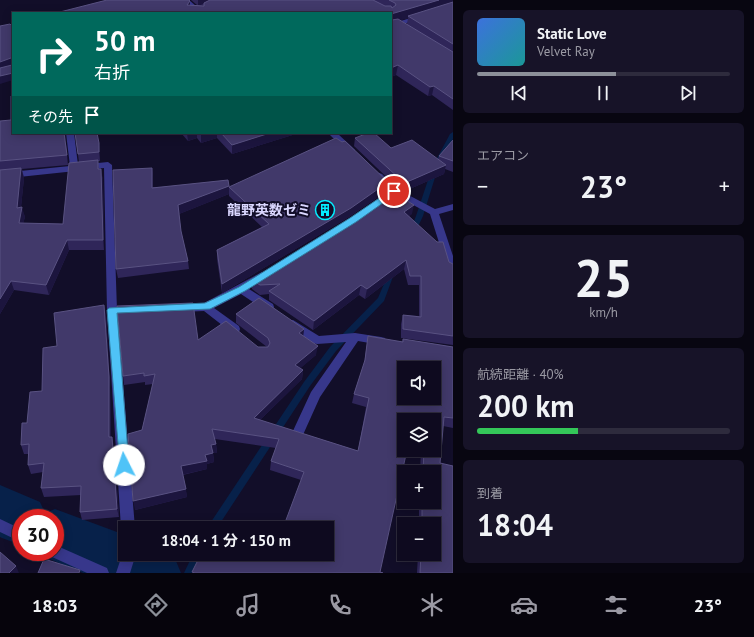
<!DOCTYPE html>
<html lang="ja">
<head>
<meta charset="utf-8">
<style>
	body { margin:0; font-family:"PT Sans","Noto Sans JP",sans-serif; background:#171328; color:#f1f3f6; height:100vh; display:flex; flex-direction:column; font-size:15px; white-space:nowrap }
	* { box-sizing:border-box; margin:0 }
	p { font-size:13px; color:#9b9aa4 }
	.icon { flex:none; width:22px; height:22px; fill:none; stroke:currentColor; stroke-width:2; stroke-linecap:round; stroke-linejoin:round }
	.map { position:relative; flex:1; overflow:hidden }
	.drawer { display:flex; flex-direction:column; gap:10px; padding:10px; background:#080611; width:301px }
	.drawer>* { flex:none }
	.banner { position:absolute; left:12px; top:12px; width:380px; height:122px; border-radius:0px; box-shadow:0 2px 10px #0003,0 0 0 1px #2e2b3d; background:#00695c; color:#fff; overflow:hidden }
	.controls { position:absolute; left:397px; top:361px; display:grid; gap:8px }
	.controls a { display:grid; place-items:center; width:44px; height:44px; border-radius:0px; background:#0e0a1f; box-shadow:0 2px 10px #0003,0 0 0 1px #2e2b3d; font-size:20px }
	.speed { position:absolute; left:12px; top:509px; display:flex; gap:8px; font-size:20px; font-weight:700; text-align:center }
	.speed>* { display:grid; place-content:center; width:52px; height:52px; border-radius:50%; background:#0e0a1f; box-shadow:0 2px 10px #0003,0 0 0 1px #2e2b3d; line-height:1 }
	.speed .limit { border:6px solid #d22; background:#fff; color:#111 }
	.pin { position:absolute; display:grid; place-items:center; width:34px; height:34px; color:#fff; margin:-17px; border:2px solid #fff; border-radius:50%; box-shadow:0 1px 4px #0007 }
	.me { position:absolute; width:44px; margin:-22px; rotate:356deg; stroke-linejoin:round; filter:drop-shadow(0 0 3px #0008) }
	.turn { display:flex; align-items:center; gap:14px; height:84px; padding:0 16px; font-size:18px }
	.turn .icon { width:52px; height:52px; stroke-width:2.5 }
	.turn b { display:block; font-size:28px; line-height:34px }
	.then { display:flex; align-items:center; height:38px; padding:0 16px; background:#0003; gap:8px; font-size:15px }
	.big { font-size:30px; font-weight:700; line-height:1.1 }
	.drawer .tile { flex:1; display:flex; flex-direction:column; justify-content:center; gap:6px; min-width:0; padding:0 14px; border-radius:6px; background:#171328 }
	.drawer .dial { align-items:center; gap:0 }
	.dial b { font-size:52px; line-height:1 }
	.song { display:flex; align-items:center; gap:12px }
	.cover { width:48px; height:48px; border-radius:6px; background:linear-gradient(135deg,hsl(220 70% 55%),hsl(180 70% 35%)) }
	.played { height:4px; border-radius:2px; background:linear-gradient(90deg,#8c9099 55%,#2e2b3d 55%) }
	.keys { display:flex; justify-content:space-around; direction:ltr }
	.heat { display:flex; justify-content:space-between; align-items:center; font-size:22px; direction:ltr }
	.charge { height:6px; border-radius:3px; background:linear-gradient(90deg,#34c759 40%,#2e2b3d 0) }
	.trip { position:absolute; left:118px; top:521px; width:216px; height:40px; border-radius:0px; background:#0e0a1f; box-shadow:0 2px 10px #0003,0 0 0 1px #2e2b3d; font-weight:700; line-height:40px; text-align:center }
	.dock { display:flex; height:64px; justify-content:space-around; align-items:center; background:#06040c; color:#9b9aa4 }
	.dock .icon { width:28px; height:28px }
	.dock .current { color:#8c9099 }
	.dock b { font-size:18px; color:#f1f3f6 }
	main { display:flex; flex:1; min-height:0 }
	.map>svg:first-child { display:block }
</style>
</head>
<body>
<main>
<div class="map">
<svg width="453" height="573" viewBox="0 0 453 573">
	<rect width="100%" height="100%" fill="#120e29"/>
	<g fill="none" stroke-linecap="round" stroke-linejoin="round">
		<g fill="#07214a" fill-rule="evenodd">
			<path d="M453 132V139L441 162 440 163H436L435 162 450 134Z"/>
			<path d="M434 169 437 171 423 216 415 233H411L410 231 416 216 431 171Z"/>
			<path d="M389 272H393L394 274 384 301 336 351 310 386 217 528H207L304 382 330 347 378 298Z"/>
			<path d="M193 554H203L194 573H184Z"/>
		</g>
		<path fill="#07214a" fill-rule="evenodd" d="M0 485 40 502 45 513 55 509 125 535V554H173L181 573H83L35 553V552H55V518H21V545L2 538 0 537Z"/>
		<g fill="#37378b" fill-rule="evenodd">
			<path d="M182 0H189L204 13H197Z"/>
			<path d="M420 15 423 17 422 18 391 28V24Z"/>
			<path d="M66 133H74L78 165 108 162 112 165 117 310 135 528H125V533L121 528 107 310 104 168 0 179V173L70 166Z"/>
			<path d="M328 133H337L355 150V154H349Z"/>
			<path d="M379 173 382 174 397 189 435 209 453 204V210L439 214 453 256V274L448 271 430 214 391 193 375 176Z"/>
			<path d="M262 272 267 276 265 278 249 289 273 304 274 307 273 310H265L241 294 214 308 239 326 240 329 239 332H231L204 311 180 312 176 311 175 308 176 305 180 304 204 303Z"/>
			<path d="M293 320 319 336 355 333 381 337 385 338 386 341 385 344 381 345 358 341 320 397 302 437 298 438 294 437 292 433 311 392 346 342 317 344 313 343 289 327 288 324 289 321Z"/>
			<path d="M0 519 21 529V542L0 532Z"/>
			<path d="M55 545 107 568 109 573H87L50 556 49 552H55Z"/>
			<path d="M124 549 125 554H136L130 573H116Z"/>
		</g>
	</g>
	<g fill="#2f2659" fill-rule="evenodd">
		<path d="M191 0H453V110L432 95 428 96 396 75 391 77V13L190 5H197ZM408 18 407 24 400 20Z"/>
		<path d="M0 121 13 133H65L68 165 22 169 24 178 21 207 25 217 23 223 63 224 79 162 75 133 100 152V161H98L99 169 103 179 104 250H69L49 295 14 290 0 314Z"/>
		<path d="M181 133H299L232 154 217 138 201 143 197 138 188 141Z"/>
		<path d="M355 138 391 148 438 159 439 156 453 140V172L445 169 444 174 405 191 398 188 354 146Z"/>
		<path d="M152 168 153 177V187L229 186V187L387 191 349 217 222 293 217 259V250L262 227 229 196V194L179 214 181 231 188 261 189 269 118 278 116 269Z"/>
		<path d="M412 214 409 216 449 262 453 264V345L401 338V324L403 315 419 316V285H408L404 269 365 299 359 295 313 330 269 300V294L260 295 252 289V280Z"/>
		<path d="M106 314 110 387 111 437 114 446 119 517 82 520 80 512 81 495 44 497 41 488 43 472 31 474 28 465 29 454H24L21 445 27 423 42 391 57 346Z"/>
		<path d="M236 314 304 329 303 336 316 355 300 368 303 370 302 379 260 420 358 451 366 407 352 403 354 394 364 364 368 336 402 342 403 339 453 347V428L443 426 440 463 453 573H417L418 554H434V524H419V502H434V472H420L421 450H434V420H404L380 572 383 573H192V572L327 554 301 480 270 470 271 461 276 448 215 439 216 444 217 453H213L214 462 207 464V469L183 475 187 497 135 510 142 430 153 384 145 385V382L124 385 123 376 198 340 258 347H267L236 323Z"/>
	</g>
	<g fill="#1c153e">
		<path d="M198 0H213L198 6Z"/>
		<path d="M439 0H453V4L408 16V18L391 23V14Z"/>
		<path d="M190 1V10L187 5Z"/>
		<path d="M11 58 13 65 0 69V62Z"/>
		<path d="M398 65 396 75 391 77V68Z"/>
		<path d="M13 73V80L0 84V76Z"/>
		<path d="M434 86 432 95 428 96 430 87Z"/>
		<path d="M64 133H65L68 165 67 155Z"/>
		<path d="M187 133H197V138L188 141Z"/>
		<path d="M201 133H217V138L201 143Z"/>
		<path d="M270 133H299L232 154V145Z"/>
		<path d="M99 143 100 152V161L99 152Z"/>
		<path d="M446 165 444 174 405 191 407 182Z"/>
		<path d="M21 168 24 178 20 217 17 208Z"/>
		<path d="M152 168 153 177V196L152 188Z"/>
		<path d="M101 169 103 179 104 250 103 240Z"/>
		<path d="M388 182 387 191 349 217 222 293V284Z"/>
		<path d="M229 186V194L179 214 178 205Z"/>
		<path d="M414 205 412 214 402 221 404 212Z"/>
		<path d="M22 207 25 217 21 233 19 223Z"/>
		<path d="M67 240 69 250 49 295 46 285Z"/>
		<path d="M406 260 404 269 365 299 367 289Z"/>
		<path d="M11 281 14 290 0 314V299Z"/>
		<path d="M361 285 359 295 313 330 314 321Z"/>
		<path d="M104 305 106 314 110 387 111 446 109 437Z"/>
		<path d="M304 329 303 338 299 333Z"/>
		<path d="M318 346 316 355 294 374 295 365Z"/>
		<path d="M303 370 302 379 253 427 254 418Z"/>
		<path d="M112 437 114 446 119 517 117 509Z"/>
		<path d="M216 444 217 453H213L214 462 207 464V469L181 475V466L205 455 211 445Z"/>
		<path d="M186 489 187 497 135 510 133 501Z"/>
		<path d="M16 566 19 573H9Z"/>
	</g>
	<g fill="#41396a" stroke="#595282" fill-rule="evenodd">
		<path d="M107 0H189L190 1 187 5 204 6V3L210 0H373L385 6H391L392 8 396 5 395 3 389 0H439L391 14 392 20 398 19 453 52V99L434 86 430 87 398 65 391 68V13H56Z"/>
		<path d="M453 2V44L408 16Z"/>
		<path d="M10 24 13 27V59L11 58 0 62V26Z"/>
		<path d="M13 60V73L0 76V68L12 65Z"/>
		<path d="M11 96H13V133H64L67 155 0 161V121L11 120Z"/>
		<path d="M75 133H97L99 143V152L78 154Z"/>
		<path d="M221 133H270L232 145Z"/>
		<path d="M368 133H374L391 148 412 140 446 165 407 182 400 179 355 138Z"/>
		<path d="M336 138 342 142 345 141 388 182 351 208 222 284 217 250 269 224 229 187Z"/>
		<path d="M453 140V161L439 156Z"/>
		<path d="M98 160V169H101L103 240H67L46 285 11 281 0 299V170L21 168 17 208 22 207 19 223 63 224 69 163Z"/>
		<path d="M152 168V188L228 180 229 186 178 205 181 231 188 261 116 269 113 170Z"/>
		<path d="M391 191 414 205 404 212 437 242H443L449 262 453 264V336L403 329V315L421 317V276H410L406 260 367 289 361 285 314 321 269 291 280 284 260 285 252 280 358 214Z"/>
		<path d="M259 298 304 329 299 333 318 346 295 365 303 370 254 418 358 451 369 398 354 394 365 360 368 336 403 342V339L453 347V418L444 417 440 463 453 466V573H420L421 554H434V524H422V502H434V472H423L424 450H434V420H404V450H407L380 572 383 573H195L192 572 201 554H327V528H283L304 472 271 461 279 439 212 429 216 444 211 445 213 453 205 455 207 461 181 466 186 489 133 501 128 434 142 430 155 374 144 376V373L123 376 117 306 193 303 198 340 226 321 258 347H268L270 343 268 338 236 314ZM404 368H434V398H404Z"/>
		<path d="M104 305 109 377V437H112L117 509 80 512 81 486 41 488 44 463 28 465 29 444 21 445 22 423H27L30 392 42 391 43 348 57 346 54 313Z"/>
		<path d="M246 523 259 528H244Z"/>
		<path d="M0 552 16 566 9 573H0Z"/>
		<path d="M44 559 80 570 79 573H38Z"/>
	</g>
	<path fill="#4fc3f7" stroke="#337fa1" d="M394 188 397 189V193L356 222 245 291 210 309 117 313 129 465 128 468 124 470 120 468 107 310 109 308 205 303 239 287 350 218Z"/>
	<defs>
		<symbol id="building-ring" viewBox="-11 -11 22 22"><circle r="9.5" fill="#120e29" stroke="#03eeff" stroke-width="1.5"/><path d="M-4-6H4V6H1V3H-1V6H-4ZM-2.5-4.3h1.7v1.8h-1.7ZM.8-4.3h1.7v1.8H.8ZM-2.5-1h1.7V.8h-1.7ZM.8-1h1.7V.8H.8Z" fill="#03eeff"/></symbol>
	</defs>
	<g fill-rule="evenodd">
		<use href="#building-ring" x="314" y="199" width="22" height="22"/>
	</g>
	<g text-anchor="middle" stroke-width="4" stroke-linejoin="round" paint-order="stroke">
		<g font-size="14" font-weight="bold" fill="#dad7ff" stroke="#120e29" text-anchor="end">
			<text x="311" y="215">龍野英数ゼミ</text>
		</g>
	</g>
</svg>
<div class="controls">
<a><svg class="icon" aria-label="sound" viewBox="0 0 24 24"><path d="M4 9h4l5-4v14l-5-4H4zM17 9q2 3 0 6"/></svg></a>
<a><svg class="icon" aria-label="layers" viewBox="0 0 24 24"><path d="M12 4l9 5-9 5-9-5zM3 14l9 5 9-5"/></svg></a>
<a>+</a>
<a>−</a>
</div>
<div class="speed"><div class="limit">30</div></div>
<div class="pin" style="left:394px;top:191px;background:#d93025"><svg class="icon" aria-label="arrive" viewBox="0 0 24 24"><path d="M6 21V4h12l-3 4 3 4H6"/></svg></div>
<svg class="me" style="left:124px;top:465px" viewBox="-20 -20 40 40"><circle r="19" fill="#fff"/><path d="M0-13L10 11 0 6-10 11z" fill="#4fc3f7"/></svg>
<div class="trip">18:04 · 1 分 · 150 m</div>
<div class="banner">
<div class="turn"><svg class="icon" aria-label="right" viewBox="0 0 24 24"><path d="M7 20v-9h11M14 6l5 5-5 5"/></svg><div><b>50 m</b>右折</div></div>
<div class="then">その先<svg class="icon" aria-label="arrive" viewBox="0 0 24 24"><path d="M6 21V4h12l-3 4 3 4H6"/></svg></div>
</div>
</div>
<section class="drawer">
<div class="tile">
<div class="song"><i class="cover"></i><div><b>Static Love</b><p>Velvet Ray</p></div></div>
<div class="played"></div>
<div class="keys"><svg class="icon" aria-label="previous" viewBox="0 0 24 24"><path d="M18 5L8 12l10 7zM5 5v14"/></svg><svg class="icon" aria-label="pause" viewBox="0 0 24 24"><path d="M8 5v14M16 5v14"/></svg><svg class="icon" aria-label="next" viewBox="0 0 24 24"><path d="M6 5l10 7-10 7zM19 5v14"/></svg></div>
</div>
<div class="tile"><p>エアコン</p>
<div class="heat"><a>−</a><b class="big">23°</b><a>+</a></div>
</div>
<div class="tile dial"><b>25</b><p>km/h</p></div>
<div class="tile"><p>航続距離 · 40%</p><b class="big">200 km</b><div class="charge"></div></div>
<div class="tile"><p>到着</p><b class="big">18:04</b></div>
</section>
</main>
<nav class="dock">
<b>18:03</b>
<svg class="icon current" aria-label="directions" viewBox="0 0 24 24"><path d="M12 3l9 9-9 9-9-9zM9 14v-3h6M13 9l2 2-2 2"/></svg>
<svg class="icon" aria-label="music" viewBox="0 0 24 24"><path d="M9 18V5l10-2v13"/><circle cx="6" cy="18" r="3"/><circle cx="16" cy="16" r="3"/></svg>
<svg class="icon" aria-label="phone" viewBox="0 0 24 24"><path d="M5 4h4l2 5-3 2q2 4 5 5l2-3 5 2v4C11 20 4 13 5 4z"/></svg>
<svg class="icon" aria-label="climate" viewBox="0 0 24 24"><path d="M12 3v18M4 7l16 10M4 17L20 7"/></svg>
<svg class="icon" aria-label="car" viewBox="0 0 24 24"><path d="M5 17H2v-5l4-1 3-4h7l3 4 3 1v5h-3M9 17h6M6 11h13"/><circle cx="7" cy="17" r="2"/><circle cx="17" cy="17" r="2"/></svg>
<svg class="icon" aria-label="filters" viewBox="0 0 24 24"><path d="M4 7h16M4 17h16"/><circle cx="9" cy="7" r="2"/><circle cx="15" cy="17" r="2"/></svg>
<b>23°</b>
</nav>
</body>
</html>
